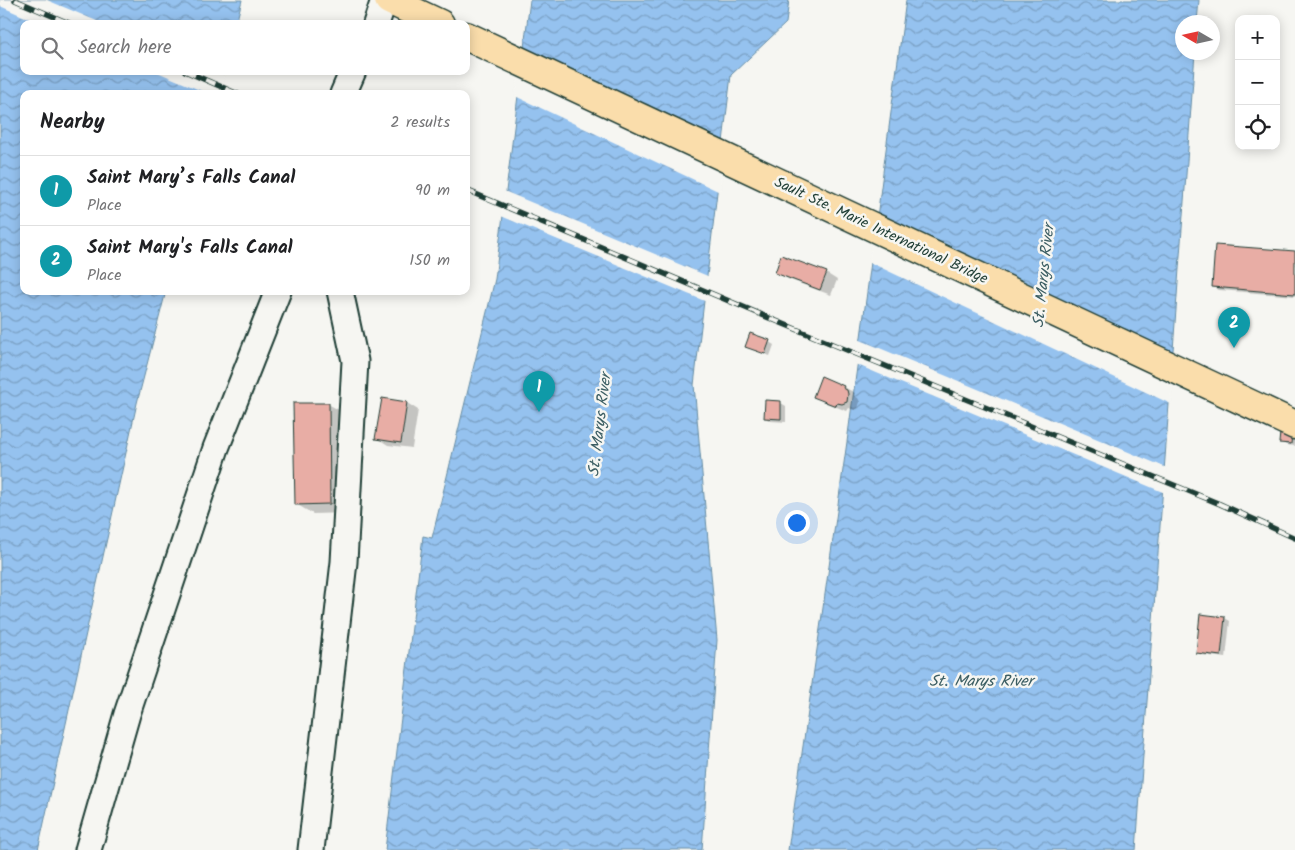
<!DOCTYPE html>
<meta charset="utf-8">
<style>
:root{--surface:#fff;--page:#f6f6f6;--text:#202124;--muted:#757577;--line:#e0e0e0;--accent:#7c3aed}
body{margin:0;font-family:Kalam,sans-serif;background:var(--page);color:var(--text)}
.controls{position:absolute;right:15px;top:15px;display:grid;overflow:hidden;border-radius:10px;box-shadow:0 2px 12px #0003}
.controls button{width:45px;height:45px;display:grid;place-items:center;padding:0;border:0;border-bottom:1px solid var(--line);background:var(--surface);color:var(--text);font:25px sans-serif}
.compass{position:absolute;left:1175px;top:15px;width:45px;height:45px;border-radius:50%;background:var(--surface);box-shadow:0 2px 12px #0003;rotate:279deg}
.you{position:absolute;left:796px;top:522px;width:18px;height:18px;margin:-12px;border:4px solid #fff;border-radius:50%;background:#1a73e8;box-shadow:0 0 0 8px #1a73e833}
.badge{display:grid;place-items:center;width:32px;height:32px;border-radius:50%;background:var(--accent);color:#fff;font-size:16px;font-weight:700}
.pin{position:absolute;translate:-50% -41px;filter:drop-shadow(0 1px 2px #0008)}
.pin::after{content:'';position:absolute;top:26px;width:18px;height:15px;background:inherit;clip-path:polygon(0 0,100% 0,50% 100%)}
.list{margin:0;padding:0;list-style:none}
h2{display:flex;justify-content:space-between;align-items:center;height:65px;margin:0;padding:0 20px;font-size:21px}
h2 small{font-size:16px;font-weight:400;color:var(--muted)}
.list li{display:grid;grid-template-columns:32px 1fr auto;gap:15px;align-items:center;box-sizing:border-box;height:70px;padding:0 20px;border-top:1px solid var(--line)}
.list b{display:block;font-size:19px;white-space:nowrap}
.list p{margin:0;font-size:16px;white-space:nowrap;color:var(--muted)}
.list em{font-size:16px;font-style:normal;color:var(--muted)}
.icon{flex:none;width:28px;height:28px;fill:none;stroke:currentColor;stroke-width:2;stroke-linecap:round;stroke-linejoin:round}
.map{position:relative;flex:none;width:1295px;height:850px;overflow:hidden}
.search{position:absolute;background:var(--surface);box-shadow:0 2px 12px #0003;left:20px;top:20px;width:450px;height:55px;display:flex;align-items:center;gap:12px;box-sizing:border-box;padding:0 18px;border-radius:10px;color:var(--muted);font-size:19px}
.panel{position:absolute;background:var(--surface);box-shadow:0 2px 12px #0003;left:20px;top:90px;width:450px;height:205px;border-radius:10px}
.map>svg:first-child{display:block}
.water{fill:url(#water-waves);stroke:#668da4}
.pier{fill:#f6f6f2}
.shadow{fill:#0003}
.building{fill:#e8ada5;stroke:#1f3d34}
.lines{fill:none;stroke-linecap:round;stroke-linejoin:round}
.minor-casing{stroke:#1f3d34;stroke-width:29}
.highway-casing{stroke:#1f3d34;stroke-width:31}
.minor{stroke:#f6f6f2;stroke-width:25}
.highway{stroke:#faddab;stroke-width:28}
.rail-casing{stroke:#1f3d34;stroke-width:5.5}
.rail{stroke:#f6f6f2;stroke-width:4;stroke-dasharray:11;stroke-linecap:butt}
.labels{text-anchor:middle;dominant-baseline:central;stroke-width:5;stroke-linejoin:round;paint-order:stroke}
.street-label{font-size:15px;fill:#1f3d34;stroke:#f6f6f2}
.water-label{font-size:16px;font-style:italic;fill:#3c5e63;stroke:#f6f6f2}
</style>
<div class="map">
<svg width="1295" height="850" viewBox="0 0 1295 850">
<defs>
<pattern id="water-waves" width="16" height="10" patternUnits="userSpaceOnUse" patternTransform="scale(1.25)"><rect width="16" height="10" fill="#95c2ef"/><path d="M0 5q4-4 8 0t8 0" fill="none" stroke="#799fc2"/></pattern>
</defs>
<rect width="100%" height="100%" fill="#f6f6f2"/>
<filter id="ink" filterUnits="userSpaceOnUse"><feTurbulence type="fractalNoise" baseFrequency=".02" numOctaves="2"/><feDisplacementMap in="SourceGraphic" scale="10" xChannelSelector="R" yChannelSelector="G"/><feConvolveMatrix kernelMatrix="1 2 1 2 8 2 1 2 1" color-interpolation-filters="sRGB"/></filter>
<g filter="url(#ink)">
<path class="water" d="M0,0H242L236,24H24V71H224L218,94H24V291H166L137,403L38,850H0Z
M530,0H789L786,23L731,75L694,385L717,640L702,850H385L423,536L432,538L495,279Z
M906,0H1199L1197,22H1182V52L1195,53L1136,850H788L847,442Z"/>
<path class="pier" d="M0,0H47L104,24H41L0,6Z
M521,54L725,149L720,192L515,96Z
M155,71H217L225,75L220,94H209Z
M504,191L710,277L707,302L501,216Z
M874,218L1175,356L1171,404L869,262Z
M858,339L1167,468L1165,493L855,364Z"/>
<path class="shadow" d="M1295,252V296L1219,290L1213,287Z
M776,272L826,273L837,280L831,295L788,279Z
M769,342L774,345L770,356L746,346Z
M822,378L844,387L855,393L854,396L858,398L860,402L858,408L854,410L849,408L847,411L826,403L814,396Z
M407,403L418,410L412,448L388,445L377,438Z
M781,403L786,406V422L771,421L765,418Z
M328,404L346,414L347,513L313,514L296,504Z
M1295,426V446L1286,445L1281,442Z
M1201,615L1225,618L1230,621L1226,658L1202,655L1197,652Z"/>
<path class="building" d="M1215,245L1295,251V294L1212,287Z
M781,255L827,272L820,290L775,273Z
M750,333L770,340L765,354L745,347Z
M821,376L844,386L843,388L847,390L848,394L847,402L842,404L837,403L836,406L813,397Z
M382,398L407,402L401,443L375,439Z
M765,400L781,401V419L764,418Z
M293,403H329L330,504L295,505Z
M1281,422L1293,423L1291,444L1279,443Z
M1200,614L1225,617L1221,656L1196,653Z"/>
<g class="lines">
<defs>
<path id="minor" d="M376,24L384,0
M343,94L353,71
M88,850L127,714L216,448L278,291
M311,850L344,562L355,361L340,291"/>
<path id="highway" d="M389,0L440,24
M466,36L1295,425"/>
</defs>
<use href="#minor" class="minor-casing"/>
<use href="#highway" class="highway-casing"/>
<use href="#minor" class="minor"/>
<use href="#highway" class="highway"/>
<defs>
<path id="rail" d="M15,0L71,24
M185,71L238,94
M466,190L774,320L1220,504L1295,538"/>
</defs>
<use href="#rail" class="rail-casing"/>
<use href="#rail" class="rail"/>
</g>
</g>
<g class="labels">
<g class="street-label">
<text transform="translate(881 231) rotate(25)">Sault Ste. Marie International Bridge</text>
</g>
<g class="water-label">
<text transform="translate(1044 276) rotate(-84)">St. Marys River</text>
<text transform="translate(600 425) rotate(-83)">St. Marys River</text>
<text x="981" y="681">St. Marys River</text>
</g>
</g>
</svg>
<div class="controls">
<button>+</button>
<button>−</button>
<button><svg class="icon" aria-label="locate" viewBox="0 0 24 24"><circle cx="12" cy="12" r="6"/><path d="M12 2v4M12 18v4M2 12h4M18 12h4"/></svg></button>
</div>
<svg class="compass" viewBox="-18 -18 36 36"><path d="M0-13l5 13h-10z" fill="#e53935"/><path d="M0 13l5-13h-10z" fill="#757577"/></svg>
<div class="you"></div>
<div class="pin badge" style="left:539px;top:412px;background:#0f9aa8">1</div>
<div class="pin badge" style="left:1234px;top:348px;background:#0f9aa8">2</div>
<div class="search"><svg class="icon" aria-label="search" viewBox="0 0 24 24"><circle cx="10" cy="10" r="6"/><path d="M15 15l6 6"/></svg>Search here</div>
<section class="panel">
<h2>Nearby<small>2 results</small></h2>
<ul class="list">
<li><span class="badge" style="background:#0f9aa8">1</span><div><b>Saint Mary’s Falls Canal</b><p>Place</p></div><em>90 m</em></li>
<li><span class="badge" style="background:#0f9aa8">2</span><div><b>Saint Mary's Falls Canal</b><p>Place</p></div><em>150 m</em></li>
</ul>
</section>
</div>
